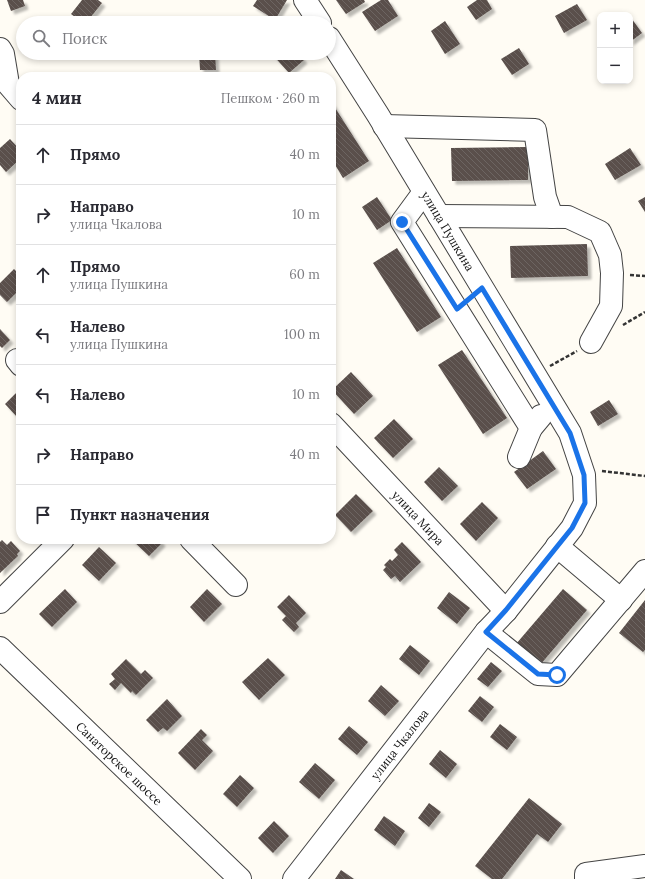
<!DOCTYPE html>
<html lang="ru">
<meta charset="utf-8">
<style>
:root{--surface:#fff;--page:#f7f7f7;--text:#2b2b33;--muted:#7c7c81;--line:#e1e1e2}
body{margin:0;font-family:Lora,serif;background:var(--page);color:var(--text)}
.controls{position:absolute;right:12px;top:12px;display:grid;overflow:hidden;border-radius:8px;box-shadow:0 2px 6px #0003}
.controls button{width:36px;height:36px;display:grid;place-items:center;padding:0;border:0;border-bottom:1px solid var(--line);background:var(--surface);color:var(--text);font:20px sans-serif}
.stop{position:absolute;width:12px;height:12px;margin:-9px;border:3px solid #1a73e8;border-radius:50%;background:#fff}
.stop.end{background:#1a73e8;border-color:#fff;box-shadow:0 1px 4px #0008}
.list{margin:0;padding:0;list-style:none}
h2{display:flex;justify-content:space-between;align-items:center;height:52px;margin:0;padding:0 16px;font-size:17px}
h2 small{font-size:13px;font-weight:400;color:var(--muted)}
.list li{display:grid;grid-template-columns:26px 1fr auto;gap:12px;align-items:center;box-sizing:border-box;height:60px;padding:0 16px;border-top:1px solid var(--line)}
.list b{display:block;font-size:15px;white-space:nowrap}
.list p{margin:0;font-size:13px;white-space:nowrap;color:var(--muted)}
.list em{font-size:13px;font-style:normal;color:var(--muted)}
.icon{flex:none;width:22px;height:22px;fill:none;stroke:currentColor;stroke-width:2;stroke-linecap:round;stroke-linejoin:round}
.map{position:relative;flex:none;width:645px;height:879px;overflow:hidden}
.search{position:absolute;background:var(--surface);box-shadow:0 2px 6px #0003;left:16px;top:16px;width:320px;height:44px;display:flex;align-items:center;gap:10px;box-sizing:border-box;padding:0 14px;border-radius:22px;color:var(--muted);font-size:15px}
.panel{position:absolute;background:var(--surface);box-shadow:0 2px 6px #0003;left:16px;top:72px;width:320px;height:472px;border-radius:16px}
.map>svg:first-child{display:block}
.building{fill:url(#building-back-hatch);filter:url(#shadow)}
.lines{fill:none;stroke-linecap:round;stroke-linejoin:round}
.minor-casing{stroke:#444;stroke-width:24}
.path{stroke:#333;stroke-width:2.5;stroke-dasharray:4 2;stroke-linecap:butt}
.minor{stroke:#fff;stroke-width:22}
.route{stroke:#1a73e8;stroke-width:5}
.labels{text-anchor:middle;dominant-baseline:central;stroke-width:4;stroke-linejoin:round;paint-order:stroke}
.street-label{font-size:12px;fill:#111;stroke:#fff}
</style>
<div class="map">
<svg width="645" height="879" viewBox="0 0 645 879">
<defs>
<pattern id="building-back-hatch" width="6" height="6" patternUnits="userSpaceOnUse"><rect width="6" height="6" fill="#5a504c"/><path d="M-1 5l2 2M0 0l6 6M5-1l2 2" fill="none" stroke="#6d6562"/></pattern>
<filter id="shadow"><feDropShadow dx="3.5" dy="3.5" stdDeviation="1" flood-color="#0004"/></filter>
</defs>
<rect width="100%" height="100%" fill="#fffcf4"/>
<path class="building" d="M7,0H23L25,6L11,11Z
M82,0H98L102,3L86,23H83L71,14Z
M257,0H287L275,20L253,6Z
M336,0H364L365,2L346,14Z
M381,0H388L398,16L375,31L362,12Z
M477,0H487L492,9L476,20L467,7Z
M577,4L587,20L564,33L555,16Z
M632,19L642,33L630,42V20Z
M445,21L460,44L445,54L431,31Z
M519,48L529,64L512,75L501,59Z
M199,53H215L216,70H200Z
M271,53H298L304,60L289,73Z
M332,103L369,161L343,178L331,158V104Z
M10,139L21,151V158L6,172L0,165V148Z
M528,147V180L452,181L451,148Z
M630,148L641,165L615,180L605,164Z
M377,197L392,220L377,230L362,207Z
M645,197V212L638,201Z
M587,244L588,276L511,278L510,246Z
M397,248L441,317L417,332L373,263Z
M14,269L21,276V288L7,302L0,295V283Z
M0,329L10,340L2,348L0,346Z
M462,350L507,418L483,434L438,365Z
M351,372L373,396L354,414L332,390Z
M17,392L21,396V414L18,418L5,404Z
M609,400L618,414L598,426L590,412Z
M394,419L413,439L393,458L374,438Z
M543,451L556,469L527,489L514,472Z
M439,467L458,486L442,501L424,482Z
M356,494L373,511L351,532L335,515Z
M482,502L498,518L476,541L460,524Z
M131,539H159L162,543L149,556Z
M2,540L7,545L11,541L20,551L17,554L18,556L0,573V542Z
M402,542L421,562L400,582L395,576L391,579L383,570L386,567L384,565L390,559L392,561L398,555L394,550Z
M99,547L116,563L99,581L82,565Z
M65,589L77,602L52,627L39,614Z
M207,589L222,604L204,622L190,607Z
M563,589L587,610L540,665L516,644Z
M449,592L470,608L457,624L437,608Z
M289,595L306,613L296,623L299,627L294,632L282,620L286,616L277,607Z
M645,600V650L643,652L619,633Z
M410,645L430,661L419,675L399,659Z
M268,658L285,675L259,700L242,682Z
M126,659L141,674L145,670L153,678L136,695L132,691L131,693L121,683L115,690L109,684L115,679L111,674Z
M491,662L502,671L488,687L477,679Z
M381,685L399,701L385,716L368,701Z
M480,696L494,707L482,722L468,711Z
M167,699L182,716L167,731L163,728L158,732L146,720Z
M500,724L517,737L507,750L490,737Z
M349,726L368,742L357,755L338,739Z
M201,729L207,735L202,740L213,751L195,770L178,753Z
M440,750L457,764L446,778L429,764Z
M315,763L335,780L319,799L299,782Z
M240,775L254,788L237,807L223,794Z
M529,798L562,824L548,842L537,834L502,879H492L475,866Z
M429,803L441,812L429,827L418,818Z
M384,816L405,831L395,846L374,830Z
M274,821L289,836L273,853L258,838Z
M341,870L354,879H335Z"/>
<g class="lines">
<defs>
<g id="minor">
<path d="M305,0L320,23"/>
<path d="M0,49L3,54L8,84L21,99"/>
<path d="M384,126L535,130L545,197L552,217"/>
<path d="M424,192L402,222L531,428"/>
<path d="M439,216L568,217L600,232L610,255L612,273L611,306L591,342"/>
<path d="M17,360L21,365"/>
<path id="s1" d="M331,424L506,611"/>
<path d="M519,457L531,428L541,416"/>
<path d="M191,539L236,585"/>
<path d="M557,546L621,600"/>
<path d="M0,602L63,539"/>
<path d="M486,632L538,674L557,675L645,571"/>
<path id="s2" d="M0,648L240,879"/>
<path id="s3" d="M294,879L486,632L506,611L572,528L585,503L584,475L570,433L378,115L329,38"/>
<path d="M586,879V874L645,866"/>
</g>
</defs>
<use href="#minor" class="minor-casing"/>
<path class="path" d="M630,275L645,276
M623,325L645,312
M550,366L577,351
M602,471L645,476"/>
<use href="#minor" class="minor"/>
</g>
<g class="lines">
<path class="route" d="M402,222L457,309L482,288L570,433L584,475L585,503L572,528L506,610L486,632L538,674L557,675"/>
</g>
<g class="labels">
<g class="street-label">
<text transform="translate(448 231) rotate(59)">улица Пушкина</text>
<text stroke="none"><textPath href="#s1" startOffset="128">улица Мира</textPath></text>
<text stroke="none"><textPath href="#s3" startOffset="171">улица Чкалова</textPath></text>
<text stroke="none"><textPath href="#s2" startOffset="166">Санаторское шоссе</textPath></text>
</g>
</g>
</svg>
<div class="controls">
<button>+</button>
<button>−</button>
</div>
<div class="stop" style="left:557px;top:675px"></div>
<div class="stop end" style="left:402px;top:222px"></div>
<div class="search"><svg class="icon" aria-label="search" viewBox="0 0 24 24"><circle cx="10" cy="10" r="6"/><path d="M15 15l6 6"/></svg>Поиск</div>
<section class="panel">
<h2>4 мин<small>Пешком · 260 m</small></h2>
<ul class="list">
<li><svg class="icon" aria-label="ahead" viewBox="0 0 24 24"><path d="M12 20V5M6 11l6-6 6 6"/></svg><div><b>Прямо</b></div><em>40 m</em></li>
<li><svg class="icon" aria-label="right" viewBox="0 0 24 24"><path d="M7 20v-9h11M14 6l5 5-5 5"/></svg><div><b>Направо</b><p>улица Чкалова</p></div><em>10 m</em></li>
<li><svg class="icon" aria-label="ahead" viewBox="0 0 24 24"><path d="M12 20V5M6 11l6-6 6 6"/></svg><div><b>Прямо</b><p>улица Пушкина</p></div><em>60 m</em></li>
<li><svg class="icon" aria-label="left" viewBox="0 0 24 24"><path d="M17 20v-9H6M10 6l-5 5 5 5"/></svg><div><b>Налево</b><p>улица Пушкина</p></div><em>100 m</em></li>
<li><svg class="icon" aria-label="left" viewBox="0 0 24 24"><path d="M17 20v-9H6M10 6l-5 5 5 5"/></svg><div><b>Налево</b></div><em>10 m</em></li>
<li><svg class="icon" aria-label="right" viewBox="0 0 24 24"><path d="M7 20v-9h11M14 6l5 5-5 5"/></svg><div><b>Направо</b></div><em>40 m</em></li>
<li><svg class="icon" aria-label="arrive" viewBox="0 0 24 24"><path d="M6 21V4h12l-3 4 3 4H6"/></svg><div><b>Пункт назначения</b></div></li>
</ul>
</section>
</div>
